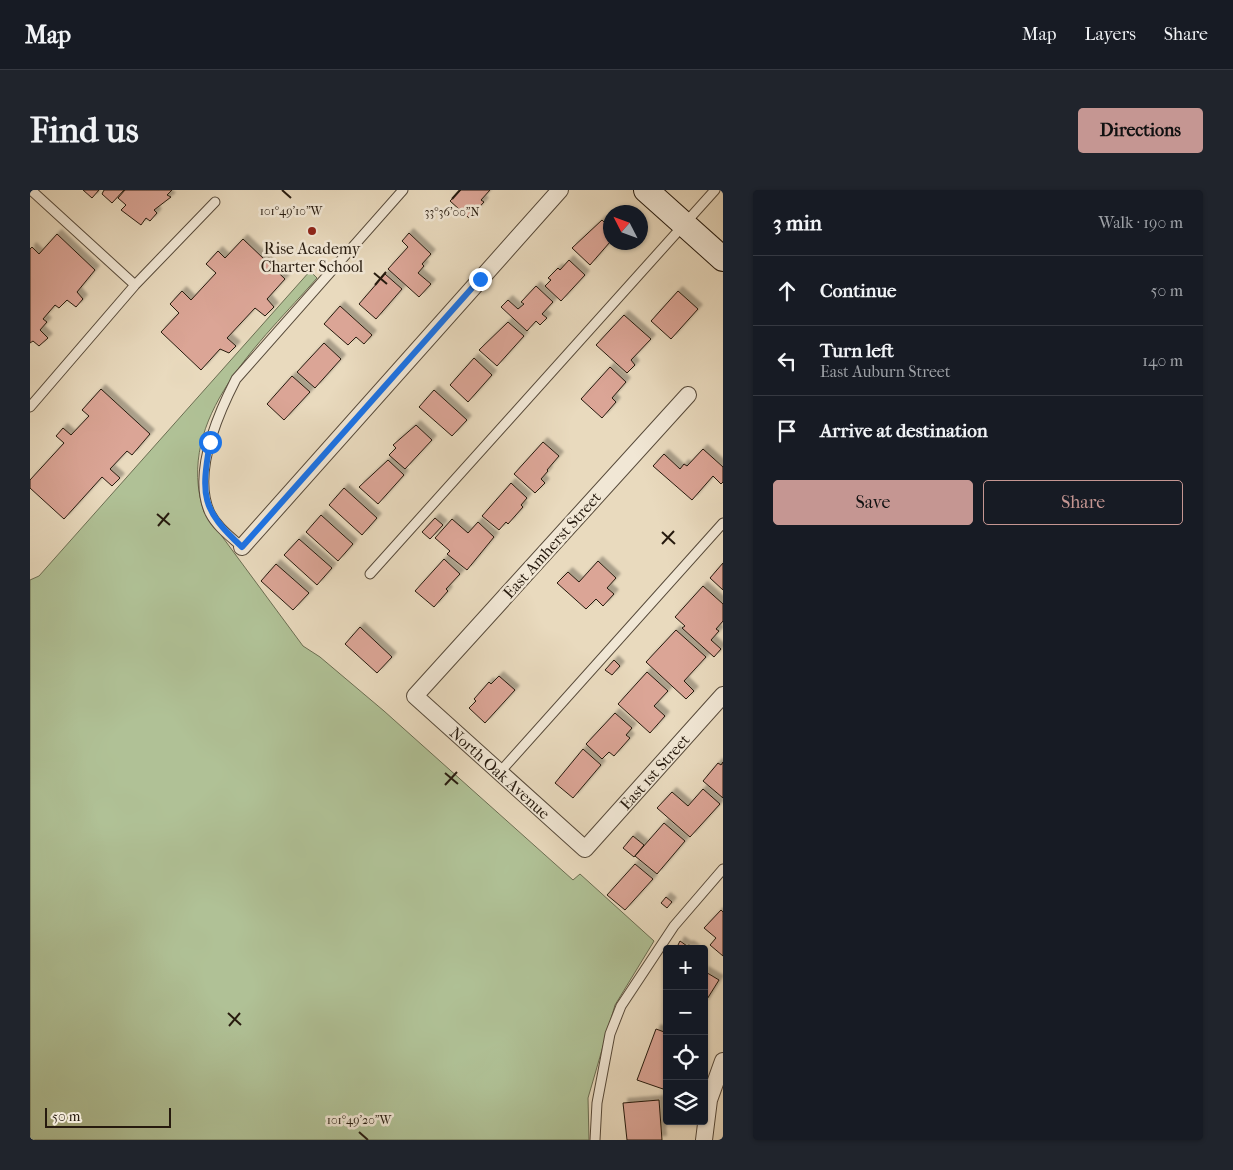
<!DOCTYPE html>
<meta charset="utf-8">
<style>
:root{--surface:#171b24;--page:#20242c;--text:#f1f3f6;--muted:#9ea1a6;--line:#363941;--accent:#c59692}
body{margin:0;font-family:"IM FELL French Canon",serif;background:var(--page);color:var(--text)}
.controls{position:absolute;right:15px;bottom:15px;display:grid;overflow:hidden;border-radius:5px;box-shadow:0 1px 4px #0004}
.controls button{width:45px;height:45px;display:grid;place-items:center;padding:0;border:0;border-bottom:1px solid var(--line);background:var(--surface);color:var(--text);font:25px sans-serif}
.compass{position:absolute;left:573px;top:15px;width:45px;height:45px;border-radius:50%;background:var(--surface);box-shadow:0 1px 4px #0004;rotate:312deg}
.scale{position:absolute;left:15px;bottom:12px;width:126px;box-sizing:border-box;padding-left:5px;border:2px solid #261a0e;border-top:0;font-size:14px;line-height:18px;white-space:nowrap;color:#261a0e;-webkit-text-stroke:4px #f1e7d5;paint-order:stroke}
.stop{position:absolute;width:15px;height:15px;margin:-11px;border:4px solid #1a73e8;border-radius:50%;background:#fff}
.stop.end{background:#1a73e8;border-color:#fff;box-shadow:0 1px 5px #0008}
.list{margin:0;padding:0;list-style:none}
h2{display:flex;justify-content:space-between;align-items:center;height:65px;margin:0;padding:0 20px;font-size:21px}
h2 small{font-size:16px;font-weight:400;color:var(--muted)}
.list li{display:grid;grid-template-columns:32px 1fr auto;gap:15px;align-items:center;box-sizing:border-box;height:70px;padding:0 20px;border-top:1px solid var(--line)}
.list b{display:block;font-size:19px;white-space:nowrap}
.list p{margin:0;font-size:16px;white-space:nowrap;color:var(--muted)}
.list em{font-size:16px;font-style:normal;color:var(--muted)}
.actions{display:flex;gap:10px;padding:15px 20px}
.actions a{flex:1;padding:11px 0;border:1px solid var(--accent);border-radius:5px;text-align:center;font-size:18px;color:var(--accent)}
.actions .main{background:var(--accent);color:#111}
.icon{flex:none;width:28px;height:28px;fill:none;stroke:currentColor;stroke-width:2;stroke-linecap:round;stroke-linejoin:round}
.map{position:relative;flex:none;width:693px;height:950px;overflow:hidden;border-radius:5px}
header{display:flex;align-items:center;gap:30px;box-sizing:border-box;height:70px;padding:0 25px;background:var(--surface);border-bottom:1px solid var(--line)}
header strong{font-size:24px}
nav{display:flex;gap:28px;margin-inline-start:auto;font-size:18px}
.intro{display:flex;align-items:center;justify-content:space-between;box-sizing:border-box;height:120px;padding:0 30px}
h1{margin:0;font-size:35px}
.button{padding:12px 22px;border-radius:5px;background:var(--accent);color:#111;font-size:18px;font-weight:700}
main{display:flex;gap:30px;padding:0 30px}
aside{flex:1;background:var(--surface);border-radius:5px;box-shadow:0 1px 4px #0004}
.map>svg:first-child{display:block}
.green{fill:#b0c196;stroke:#6b6e52}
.building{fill:#dba596;stroke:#261a0e;filter:url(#shadow)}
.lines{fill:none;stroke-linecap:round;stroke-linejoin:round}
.lane-casing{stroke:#574a3a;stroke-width:11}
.street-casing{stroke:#574a3a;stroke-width:18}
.secondary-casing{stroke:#261a0e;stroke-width:26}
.lane{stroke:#f1e7d5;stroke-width:9}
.street{stroke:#f1e7d5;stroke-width:16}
.secondary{stroke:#f1e7d5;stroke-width:24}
.route{stroke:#1a73e8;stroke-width:6}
.ticks{fill:none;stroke:#261a0e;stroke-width:2}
.poi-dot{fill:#8f2418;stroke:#f1e7d5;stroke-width:2}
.labels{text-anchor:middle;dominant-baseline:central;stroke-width:5;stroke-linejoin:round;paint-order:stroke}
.poi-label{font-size:16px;fill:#261a0e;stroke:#f1e7d5}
.street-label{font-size:16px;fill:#261a0e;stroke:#f1e7d5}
.ticks-label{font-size:12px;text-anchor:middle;fill:#261a0e;stroke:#f1e7d5;stroke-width:5;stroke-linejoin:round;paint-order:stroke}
</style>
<header>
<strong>Map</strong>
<nav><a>Map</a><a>Layers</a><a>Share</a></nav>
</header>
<div class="intro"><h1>Find us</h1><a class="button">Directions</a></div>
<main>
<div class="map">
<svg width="693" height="950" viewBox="0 0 693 950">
<defs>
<filter id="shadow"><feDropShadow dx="4.5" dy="-4.5" stdDeviation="1" flood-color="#0004"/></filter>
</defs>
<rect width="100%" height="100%" fill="#e9dabe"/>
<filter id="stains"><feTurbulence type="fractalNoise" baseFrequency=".004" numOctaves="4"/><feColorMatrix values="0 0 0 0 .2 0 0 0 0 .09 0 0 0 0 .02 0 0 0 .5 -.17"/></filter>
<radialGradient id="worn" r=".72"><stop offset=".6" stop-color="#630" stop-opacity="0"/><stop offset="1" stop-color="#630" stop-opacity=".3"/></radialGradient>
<path class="green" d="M280,81L287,88C232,151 143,228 174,322L273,456L290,467L354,521L543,690L550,684L624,751L585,815L558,908L559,950H0V390L9,386Z"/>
<path class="building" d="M53,0H69L62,8Z
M74,0H94L82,13L72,4Z
M95,0H142L137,5L141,7L124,20L127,23L120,31L116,28L111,35L91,20L96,15L88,8Z
M431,0H460L451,10L454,12L439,28L420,11Z
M572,30L580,38V52L560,75L542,58Z
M379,43L401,64L392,74L394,76L388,83L401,94L389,107L358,79L378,57L372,51Z
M27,44L65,80L47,102L53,109L46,117L37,110L29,118L25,115L13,129L17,132L10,140L18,148L9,156L3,151L0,153V59L2,57L9,64Z
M213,49L255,89L237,109L244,117L235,126L225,118L197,148L206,156L199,163L190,159L171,180L131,142L149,123L140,114L152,101L161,110L186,83L176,74L188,61L195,68Z
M539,70L555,85L531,111L515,96L521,90L518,88L528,78L530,80Z
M355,84L372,99L346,129L329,114Z
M506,96L523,112L512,124L517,128L510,135L506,131L497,141L471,117L478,110L488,119L494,114L491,112Z
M648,101L668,119L641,149L621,131Z
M310,116L342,145L334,154L326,147L318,155L294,134Z
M594,125L621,149L601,170L605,175L597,183L566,155Z
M478,132L494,146L467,176L449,160Z
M294,153L311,169L285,198L267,182Z
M444,168L462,185L438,212L420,195Z
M580,177L596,192L582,208L586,212L572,228L551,209Z
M262,186L280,202L254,230L237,214Z
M71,199L120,244L102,265L97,261L80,279L90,288L82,296L72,287L34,329L0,298V290L34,253L26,246L33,238L41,245L59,226L52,220Z
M404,200L437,230L422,246L389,217Z
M386,235L402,250L375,279L359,265L366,258L363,255Z
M513,252L529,266L517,280L518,281L511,289L515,293L505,303L484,284Z
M673,259L693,277V292L691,294L683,286L662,310L623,276L634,264L650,279L654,274L657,276Z
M358,270L374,285L348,314L329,297Z
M481,293L497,308L491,315L493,317L478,334L476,332L469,340L452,326Z
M314,298L347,328L332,345L299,315Z
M291,325L323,354L308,371L276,342Z
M405,328L413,335L400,349L392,342Z
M422,329L438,343L448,332L464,347L437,380L417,364L420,361L405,348Z
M269,349L302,378L287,395L254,365Z
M414,369L430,384L416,399L418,401L404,417L385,401Z
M568,371L586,388L577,398L584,404L573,416L566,409L556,419L527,393L538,382L549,392Z
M693,373V400L680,388Z
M246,374L279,403L263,420L231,391Z
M673,396L693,414V431L686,439L689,441L681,450L691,459L684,467L652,438L655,436L645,427Z
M330,437L362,467L347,483L315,454Z
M646,440L676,467L654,491L664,501L656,509L616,472Z
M584,470L590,476L582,485L575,480Z
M617,482L638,501L624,516L635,526L620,543L588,514Z
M469,486L485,500L455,533L439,518L446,511L444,509L459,492L461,494Z
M585,523L602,538L596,545L600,548L584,566L579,562L572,569L556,554Z
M553,559L571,575L543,608L525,593Z
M693,572V608L673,591L688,573L691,575Z
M673,599L690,614L660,647L627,618L642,602L658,616Z
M634,633L655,651L627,684L605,666Z
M603,646L614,655L604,667L593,658Z
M605,674L623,689L595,720L577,705Z
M636,707L642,712L637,718L631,713Z
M691,720L693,722V766L680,755L686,748L674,738Z
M650,751L657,756L659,755L665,759H646Z
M674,781L689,790L674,814Z
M626,839L637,843V890L633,899L607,890Z
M629,910L632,950H597L593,913Z"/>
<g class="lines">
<defs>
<path id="lane" d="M1,0L105,95
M0,217L105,95L185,12
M212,357C201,347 187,337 180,323C162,284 188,224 206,189L373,0
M340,384L685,0
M470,582L693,333
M565,950L567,913L580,844L591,816L644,736L693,679"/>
<g id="street">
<path id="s1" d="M658,205L385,506L555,659L693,505"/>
<path d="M212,357L530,0"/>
<path d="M674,950L679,910L693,871"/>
</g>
<path id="secondary" d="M616,0L693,69"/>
</defs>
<use href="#lane" class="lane-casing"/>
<use href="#street" class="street-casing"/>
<use href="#secondary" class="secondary-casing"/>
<use href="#lane" class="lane"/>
<use href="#street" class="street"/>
<use href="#secondary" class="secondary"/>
</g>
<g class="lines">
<path class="route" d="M180,252C171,306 171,319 212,357L450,89"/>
</g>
<path class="ticks" d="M252,0L261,8M422,9L430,0M344,83L357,94M345,95L356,82M127,324L140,335M128,336L139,323M632,342L645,354M632,354L644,341M415,583L428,594M415,595L427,582M198,823L211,835M199,836L210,823M329,942L338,950"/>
<circle class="poi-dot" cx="282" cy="41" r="5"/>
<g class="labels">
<g class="poi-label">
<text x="282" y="58">Rise Academy<tspan x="282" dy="18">Charter School</tspan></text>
</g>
<g class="street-label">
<text transform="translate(522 355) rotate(-48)">East Amherst Street</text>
<text stroke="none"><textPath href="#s1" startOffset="521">North Oak Avenue</textPath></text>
<text stroke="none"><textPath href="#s1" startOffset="739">East 1st Street</textPath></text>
</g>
</g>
<g class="ticks-label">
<text x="261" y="25">101°49'10"W</text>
<text x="422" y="26">33°36'00"N</text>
<text x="329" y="934">101°49'20"W</text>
</g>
<rect width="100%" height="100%" filter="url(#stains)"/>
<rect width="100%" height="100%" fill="url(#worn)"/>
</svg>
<div class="controls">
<button>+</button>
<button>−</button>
<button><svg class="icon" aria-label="locate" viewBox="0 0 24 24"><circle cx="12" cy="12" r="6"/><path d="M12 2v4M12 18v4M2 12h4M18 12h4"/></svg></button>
<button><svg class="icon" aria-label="layers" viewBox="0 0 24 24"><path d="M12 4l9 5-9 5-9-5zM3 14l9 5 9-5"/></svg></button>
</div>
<svg class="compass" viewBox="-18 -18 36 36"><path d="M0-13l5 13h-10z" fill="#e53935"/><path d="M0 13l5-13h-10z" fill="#9ea1a6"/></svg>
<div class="scale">50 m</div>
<div class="stop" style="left:180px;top:252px"></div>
<div class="stop end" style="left:450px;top:89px"></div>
</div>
<aside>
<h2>3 min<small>Walk · 190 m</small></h2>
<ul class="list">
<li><svg class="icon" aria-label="ahead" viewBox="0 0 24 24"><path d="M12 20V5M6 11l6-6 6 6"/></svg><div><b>Continue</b></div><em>50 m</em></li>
<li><svg class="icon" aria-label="left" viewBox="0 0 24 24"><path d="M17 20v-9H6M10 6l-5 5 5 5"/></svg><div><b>Turn left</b><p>East Auburn Street</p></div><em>140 m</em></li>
<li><svg class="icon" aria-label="arrive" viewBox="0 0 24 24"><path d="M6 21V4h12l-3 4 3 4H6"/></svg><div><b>Arrive at destination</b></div></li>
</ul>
<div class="actions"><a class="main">Save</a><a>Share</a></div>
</aside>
</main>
